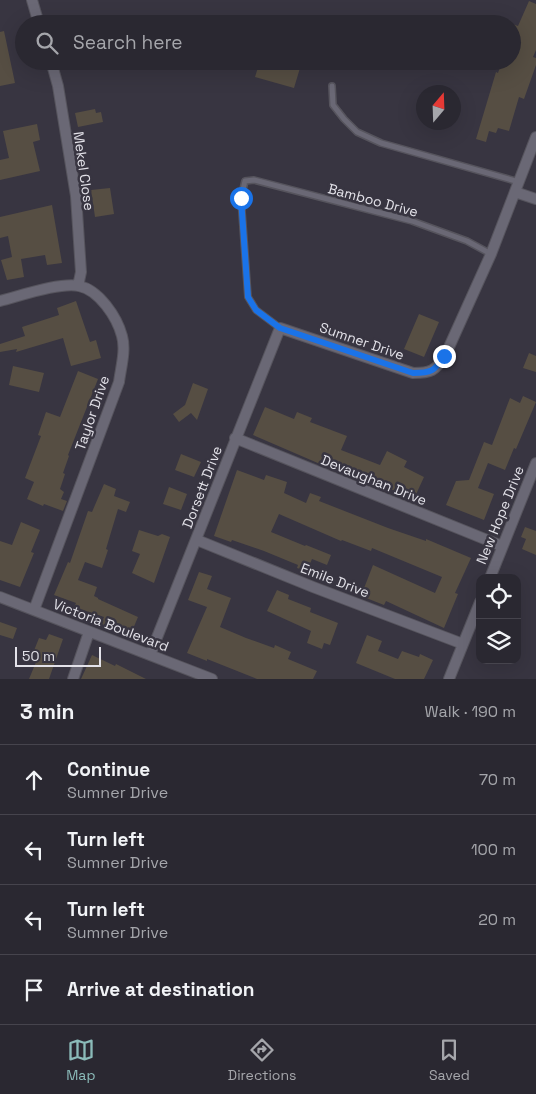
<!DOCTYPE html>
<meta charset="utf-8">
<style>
:root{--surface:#2a2831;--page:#36343d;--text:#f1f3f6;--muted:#a5a6ab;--line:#46444d;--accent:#8bbbb9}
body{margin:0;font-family:"Space Grotesk",sans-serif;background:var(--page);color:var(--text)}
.controls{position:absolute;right:15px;bottom:15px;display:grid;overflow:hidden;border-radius:10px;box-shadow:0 5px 20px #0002}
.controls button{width:45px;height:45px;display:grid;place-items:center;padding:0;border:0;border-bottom:1px solid var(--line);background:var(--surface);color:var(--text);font:25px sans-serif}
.compass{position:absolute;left:416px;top:85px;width:45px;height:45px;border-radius:50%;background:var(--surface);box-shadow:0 5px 20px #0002;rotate:19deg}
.scale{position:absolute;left:15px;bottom:12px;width:86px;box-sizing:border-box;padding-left:5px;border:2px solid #e3e2e9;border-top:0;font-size:14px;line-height:18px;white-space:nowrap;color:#e3e2e9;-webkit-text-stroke:4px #383541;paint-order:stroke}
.stop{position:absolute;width:15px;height:15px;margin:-11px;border:4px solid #1a73e8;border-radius:50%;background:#fff}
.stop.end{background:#1a73e8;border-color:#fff;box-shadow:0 1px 5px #0008}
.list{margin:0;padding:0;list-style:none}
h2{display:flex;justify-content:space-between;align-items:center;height:65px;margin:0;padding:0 20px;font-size:21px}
h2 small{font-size:16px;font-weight:400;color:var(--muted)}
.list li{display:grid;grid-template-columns:32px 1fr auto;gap:15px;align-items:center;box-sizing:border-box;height:70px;padding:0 20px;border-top:1px solid var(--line)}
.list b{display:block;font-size:19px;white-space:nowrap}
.list p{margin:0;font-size:16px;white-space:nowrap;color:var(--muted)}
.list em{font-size:16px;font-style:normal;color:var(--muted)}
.icon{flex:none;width:28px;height:28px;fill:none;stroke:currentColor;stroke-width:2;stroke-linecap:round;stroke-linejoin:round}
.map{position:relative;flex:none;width:536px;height:679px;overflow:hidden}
.search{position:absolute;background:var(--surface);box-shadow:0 5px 20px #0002;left:15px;right:15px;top:15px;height:55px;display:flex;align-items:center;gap:12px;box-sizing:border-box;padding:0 18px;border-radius:28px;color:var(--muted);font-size:19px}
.sheet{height:345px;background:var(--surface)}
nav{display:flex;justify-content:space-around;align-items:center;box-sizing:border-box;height:70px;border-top:1px solid var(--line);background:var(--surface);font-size:14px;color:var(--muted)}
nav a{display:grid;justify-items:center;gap:2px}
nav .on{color:var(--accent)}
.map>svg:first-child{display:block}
.building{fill:#564e43}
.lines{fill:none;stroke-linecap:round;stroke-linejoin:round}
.lane-casing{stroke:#56545d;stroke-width:8}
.street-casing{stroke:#56545d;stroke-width:12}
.lane{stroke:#6a6875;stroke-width:5}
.street{stroke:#6a6875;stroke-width:10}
.route{stroke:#1a73e8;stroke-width:6}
.labels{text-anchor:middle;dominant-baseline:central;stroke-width:5;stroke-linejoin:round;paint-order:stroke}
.street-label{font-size:14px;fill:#e3e2e9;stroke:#383541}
</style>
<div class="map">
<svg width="536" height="679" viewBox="0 0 536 679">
<rect width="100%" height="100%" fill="#383541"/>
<path class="building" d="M529,1L536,4V50L533,57L536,58V65L524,99L519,97L509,131L498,128L496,133L489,131L486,142L476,139L496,72L498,73L502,61H512V24L518,26Z
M4,31L15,83L0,86V32Z
M260,61H275L300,68L294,88L255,77Z
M95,109L96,113L101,112L103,122L78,127L75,113Z
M37,124L40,140L33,142L40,171L0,180V160L9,158L3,131Z
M110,188L114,214L95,217L91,190Z
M52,205L62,263L47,265L45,255L21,259L24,277L7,280L1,260L12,257L8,236L0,238V217Z
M76,301L90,342L96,340L101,358L71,366L63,338L16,352L17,349L0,352V344L25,336L22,327L59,315L57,308Z
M419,314L439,322L424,357L404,349Z
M529,353L536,356V372L523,368Z
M13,366L44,373L39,392L9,385Z
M78,371L98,379L68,455L69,456L63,473L65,474L60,489L64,492L61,499L67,501L63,511L44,504L43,506L27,499L34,482L25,478L41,436L38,435L46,412L60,417Z
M193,383L208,389L197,420L191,413L179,422L173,414L185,405Z
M523,396L536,402L516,449L514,448L505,470L488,463L478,488L494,494L484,520L446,505L456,481L469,480L484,442L492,445L510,398L520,403Z
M265,407L294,419L297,412L312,418L310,422L347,436L341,450L380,465L387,451L407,461L404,467L424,477L413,501L362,474L361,477L328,465L327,467L253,435Z
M181,454L201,462L194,477L175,470Z
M237,470L264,480L266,475L287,482L284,493L306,503L310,493L321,497L319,501L388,528L426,541V539L471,558L455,593L458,594L444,628L386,601L384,605L361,596L373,565L435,593L442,577L372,548L371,551L342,540L341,541L279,514L271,532L305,546L306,545L331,555L327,565L312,559L307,571L297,568L298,565L264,551L232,540L231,542L214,536Z
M104,484L116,489L114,496L130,502L126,512L118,509L106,549L108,550L102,568L85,562L78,580L97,587L94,596L98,598V599L138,617L130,636L101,624L104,617L74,607L76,603L54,595L68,562L70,563L88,511L92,512Z
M169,487L187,494L181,510L163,504Z
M21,522L40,530L31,552L34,553L20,587L0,580V541L12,545Z
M525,527L536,531V555L522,549L526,539L521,537Z
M139,530L158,536L162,534L170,537L154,583L132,573L140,554L132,551Z
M199,572L212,576L207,589L231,598L220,627L246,638L274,648L275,645L291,652L288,659L317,671L313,679H257L207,659V661L187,653L207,607L188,600Z
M277,590L289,595L288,599L311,608L310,612L338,623L330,645L324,643L322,649L307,643L311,631L267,611Z
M0,622L17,628L13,639L0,635Z
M49,634L63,639L49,679H29L39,655L33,653L39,638L46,640Z
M367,635L382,641L378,651L398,659L402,651L419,657L420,654L433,660L424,679H395L356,663Z
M92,655L115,666L116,664L146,679H81Z"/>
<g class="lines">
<defs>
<path id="lane" d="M332,86L333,105L344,119L357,132L381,143L519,182
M280,328L256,310L248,297L241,198L245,181L254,180L412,221L467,241L491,254"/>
<path id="street" d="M32,0L39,24
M51,61L58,86L76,196L81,272L78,286
M515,192L536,199
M0,301C20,296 60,282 79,286C99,290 117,317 122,336C126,350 121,367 119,382L34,610
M235,438L502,546
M197,540L313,587L463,644
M490,578L536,463
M0,597L212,679
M150,655C194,546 236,437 280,328L413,373C431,373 435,371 445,356L491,254L536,137
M73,679L89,632
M449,679L480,602"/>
</defs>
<use href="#lane" class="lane-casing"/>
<use href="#street" class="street-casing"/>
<use href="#lane" class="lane"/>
<use href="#street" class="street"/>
</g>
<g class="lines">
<path class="route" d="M241,198L248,297L256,310L280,328L413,373C431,373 435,371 444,356"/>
</g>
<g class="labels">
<g class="street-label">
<text transform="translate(84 171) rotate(82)">Mekel Close</text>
<text transform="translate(373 200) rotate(15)">Bamboo Drive</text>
<text transform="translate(362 341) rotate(19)">Sumner Drive</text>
<text transform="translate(92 413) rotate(-71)">Taylor Drive</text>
<text transform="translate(374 480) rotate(22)">Devaughan Drive</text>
<text transform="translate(202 487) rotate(-69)">Dorsett Drive</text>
<text transform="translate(500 515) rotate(-68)">New Hope Drive</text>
<text transform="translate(335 580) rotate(21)">Emile Drive</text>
<text transform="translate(111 625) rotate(21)">Victoria Boulevard</text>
</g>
</g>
</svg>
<div class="controls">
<button><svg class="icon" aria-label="locate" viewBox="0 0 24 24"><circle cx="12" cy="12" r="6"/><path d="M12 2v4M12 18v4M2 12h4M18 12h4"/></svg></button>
<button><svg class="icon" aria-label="layers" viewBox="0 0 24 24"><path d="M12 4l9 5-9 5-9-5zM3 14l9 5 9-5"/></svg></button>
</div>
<svg class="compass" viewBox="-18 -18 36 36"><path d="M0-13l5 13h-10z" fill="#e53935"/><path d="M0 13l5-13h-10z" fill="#a5a6ab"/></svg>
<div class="scale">50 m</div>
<div class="stop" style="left:241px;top:198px"></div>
<div class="stop end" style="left:444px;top:356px"></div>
<div class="search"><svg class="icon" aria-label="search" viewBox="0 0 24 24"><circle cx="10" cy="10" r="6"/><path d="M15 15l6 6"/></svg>Search here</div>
</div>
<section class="sheet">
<h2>3 min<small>Walk · 190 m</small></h2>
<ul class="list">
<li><svg class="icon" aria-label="ahead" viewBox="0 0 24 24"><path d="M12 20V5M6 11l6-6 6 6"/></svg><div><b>Continue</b><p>Sumner Drive</p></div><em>70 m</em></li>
<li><svg class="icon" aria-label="left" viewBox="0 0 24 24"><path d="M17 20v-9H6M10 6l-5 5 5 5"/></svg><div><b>Turn left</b><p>Sumner Drive</p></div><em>100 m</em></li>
<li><svg class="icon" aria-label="left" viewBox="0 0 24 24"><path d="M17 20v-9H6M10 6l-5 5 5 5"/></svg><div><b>Turn left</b><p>Sumner Drive</p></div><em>20 m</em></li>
<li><svg class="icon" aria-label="arrive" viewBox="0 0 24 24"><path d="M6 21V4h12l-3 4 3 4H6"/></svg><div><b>Arrive at destination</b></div></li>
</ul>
</section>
<nav>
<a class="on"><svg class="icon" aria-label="map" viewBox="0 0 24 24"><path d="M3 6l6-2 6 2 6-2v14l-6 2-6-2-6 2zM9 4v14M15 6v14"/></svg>Map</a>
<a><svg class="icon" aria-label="directions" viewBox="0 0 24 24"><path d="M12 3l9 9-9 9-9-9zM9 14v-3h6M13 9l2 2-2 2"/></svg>Directions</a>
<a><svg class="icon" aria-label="saved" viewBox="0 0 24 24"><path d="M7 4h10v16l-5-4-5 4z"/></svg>Saved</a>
</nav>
